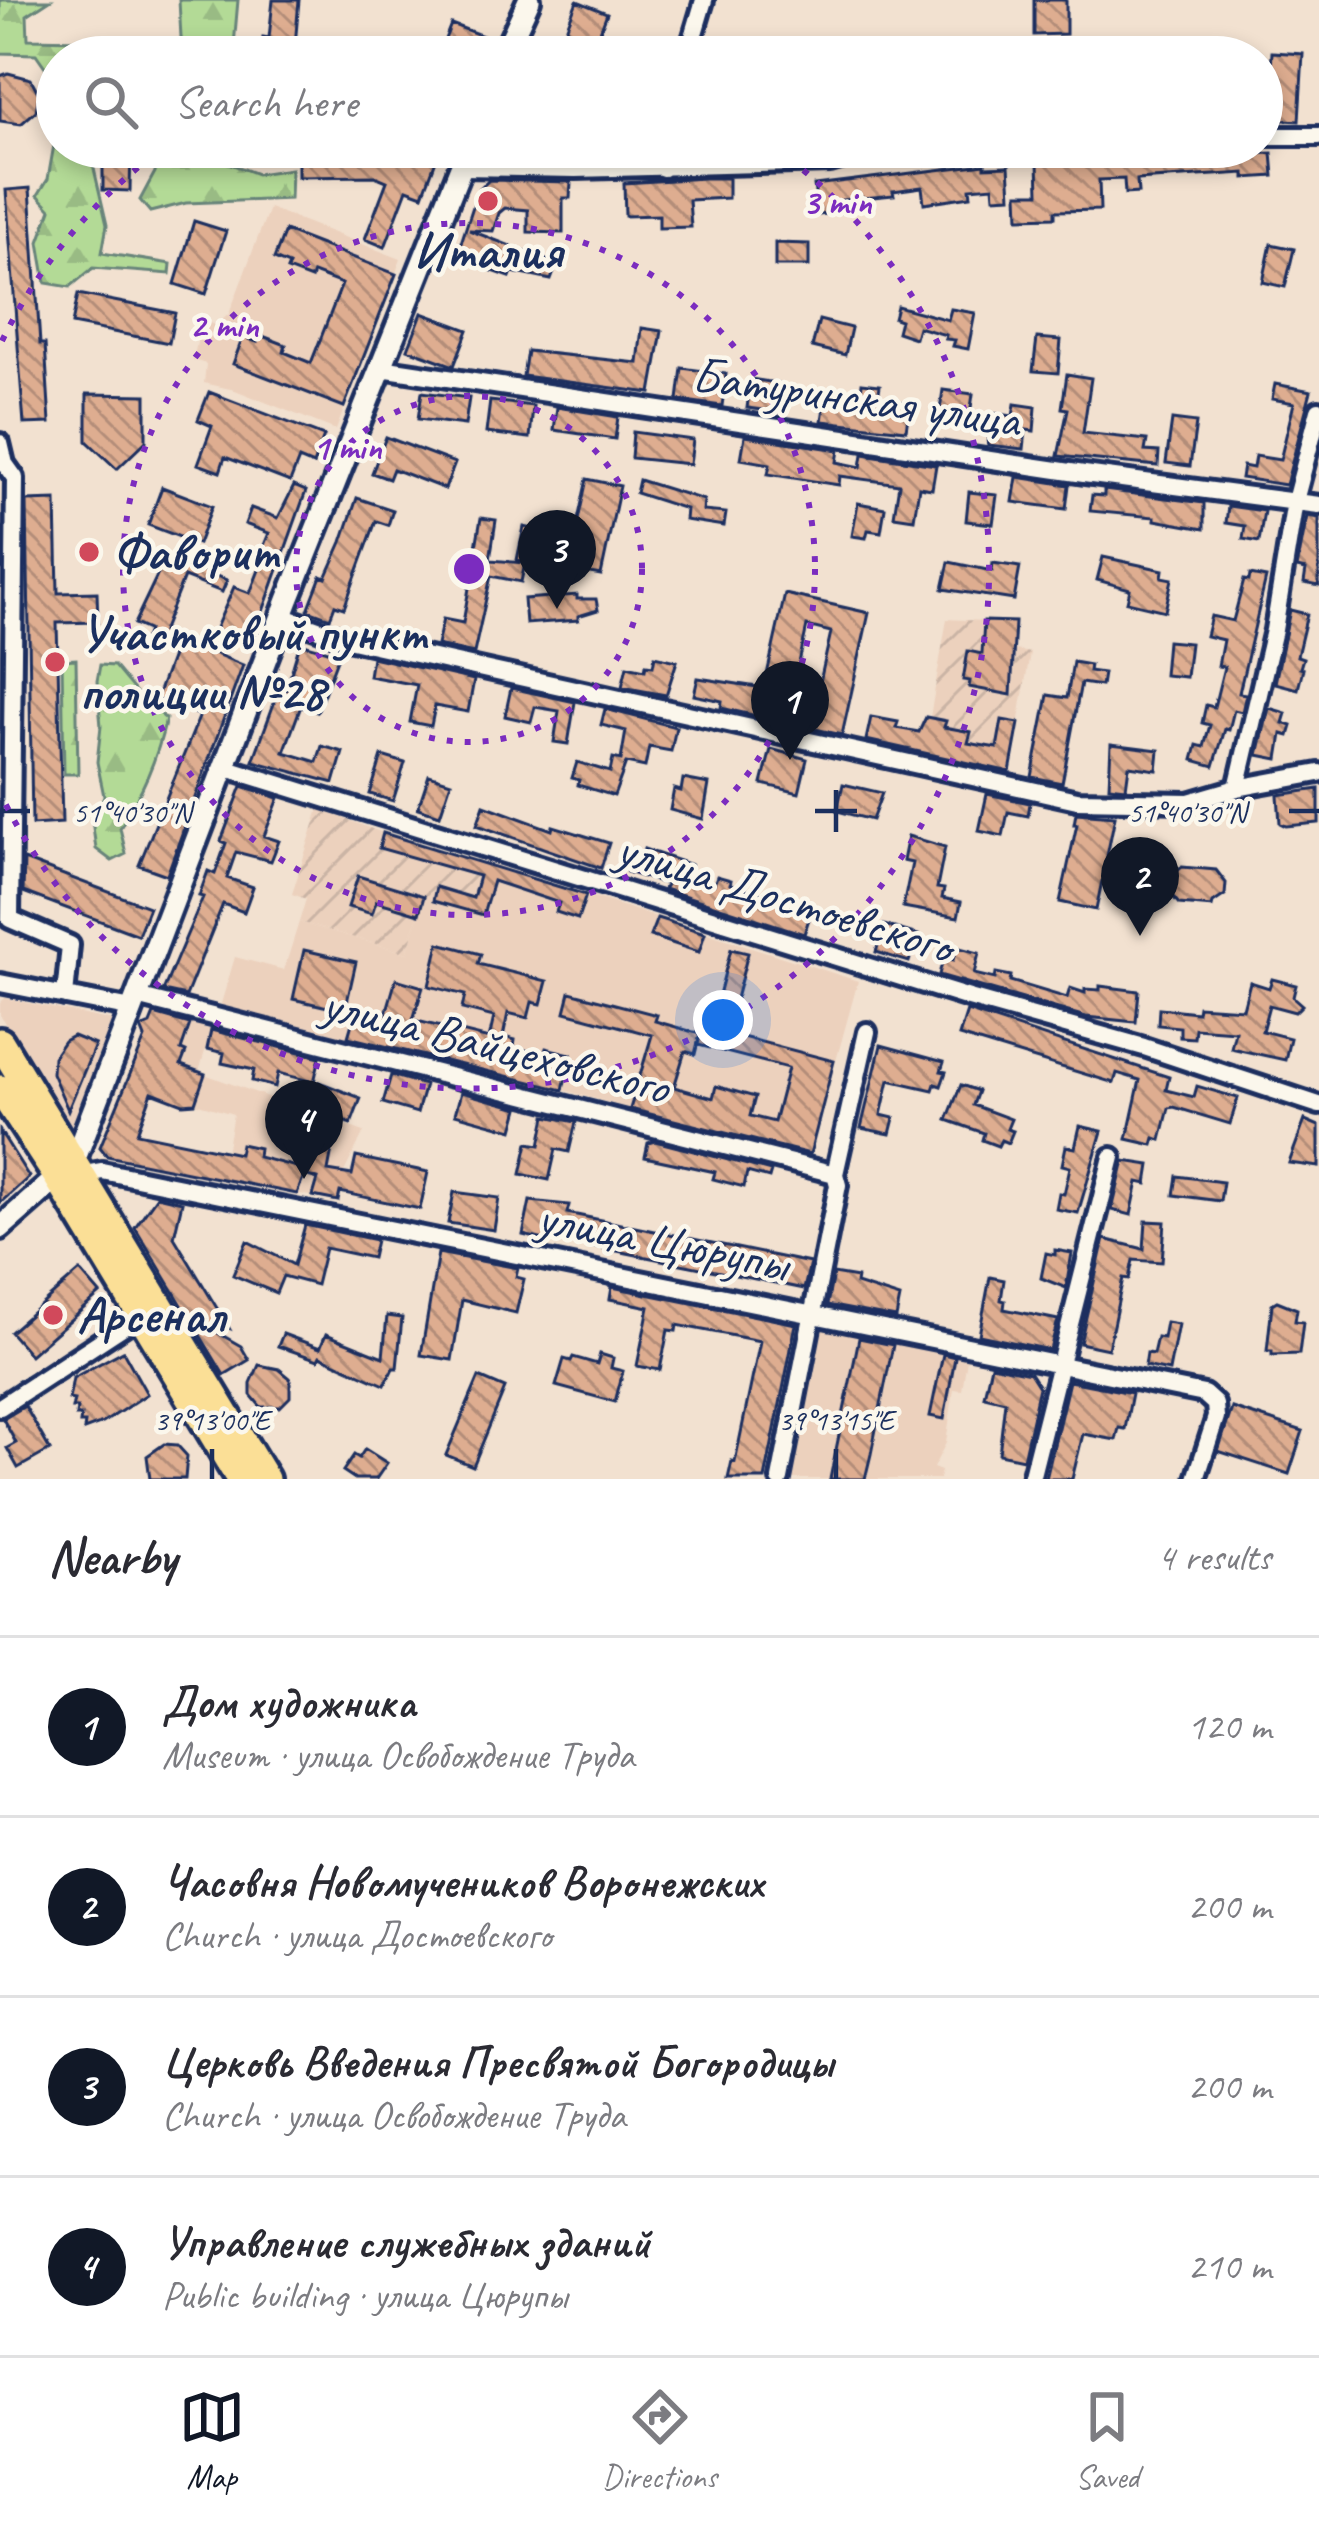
<!DOCTYPE html>
<meta charset="utf-8">
<style>
:root{--surface:#fff;--page:#f7f7f7;--text:#2b2b33;--muted:#7c7c81;--line:#e1e1e2;--accent:#111827}
body{margin:0;font-family:Caveat,sans-serif;background:var(--page);color:var(--text)}
.you{position:absolute;left:723px;top:1020px;width:42px;height:42px;margin:-30px;border:9px solid #fff;border-radius:50%;background:#1a73e8;box-shadow:0 0 0 18px #1a73e833}
.badge{display:grid;place-items:center;width:78px;height:78px;border-radius:50%;background:var(--accent);color:#fff;font-size:39px;font-weight:700}
.pin{position:absolute;translate:-50% -99px;filter:drop-shadow(0 3px 6px #0008)}
.pin::after{content:'';position:absolute;top:63px;width:42px;height:36px;background:inherit;clip-path:polygon(0 0,100% 0,50% 100%)}
.list{margin:0;padding:0;list-style:none}
h2{display:flex;justify-content:space-between;align-items:center;height:156px;margin:0;padding:0 48px;font-size:51px}
h2 small{font-size:39px;font-weight:400;color:var(--muted)}
.list li{display:grid;grid-template-columns:78px 1fr auto;gap:36px;align-items:center;box-sizing:border-box;height:180px;padding:0 48px;border-top:3px solid var(--line)}
.list b{display:block;font-size:45px;white-space:nowrap}
.list p{margin:0;font-size:39px;white-space:nowrap;color:var(--muted)}
.list em{font-size:39px;font-style:normal;color:var(--muted)}
.icon{flex:none;width:66px;height:66px;fill:none;stroke:currentColor;stroke-width:2;stroke-linecap:round;stroke-linejoin:round}
.map{position:relative;flex:none;width:1319px;height:1479px;overflow:hidden}
.search{position:absolute;background:var(--surface);box-shadow:0 6px 18px #0003;left:36px;right:36px;top:36px;height:132px;display:flex;align-items:center;gap:30px;box-sizing:border-box;padding:0 42px;border-radius:66px;color:var(--muted);font-size:45px}
.sheet{height:876px;background:var(--surface)}
nav{display:flex;justify-content:space-around;align-items:center;box-sizing:border-box;height:168px;border-top:3px solid var(--line);background:var(--surface);font-size:33px;color:var(--muted)}
nav a{display:grid;justify-items:center;gap:6px}
nav .on{color:var(--accent)}
.map>svg:first-child{display:block}
.built{fill:#ecd1bd}
.industrial{fill:url(#industrial-furrows)}
.forest{fill:url(#forest-firs);stroke:#67847a;stroke-width:3}
.building{fill:url(#building-back-hatch);stroke:#1b2f5e;stroke-width:3;fill-rule:evenodd}
.lines{fill:none;stroke-linecap:round;stroke-linejoin:round}
.minor-casing{stroke:#1b2f5e;stroke-width:26}
.tertiary-casing{stroke:#1b2f5e;stroke-width:30}
.primary-casing{stroke:#1b2f5e;stroke-width:36}
.minor{stroke:#fbf7ec;stroke-width:16}
.tertiary{stroke:#fbf7ec;stroke-width:21}
.primary{stroke:#fbdf96;stroke-width:27}
.ticks{fill:none;stroke:#1b2f5e;stroke-width:4.5}
.ring{fill:none;stroke:#7b2cbf;stroke-width:6;stroke-dasharray:6 12}
.poi-dot{fill:#d1495b;stroke:#fbf7ec;stroke-width:4.5}
.labels{text-anchor:middle;dominant-baseline:central;stroke-width:9;stroke-linejoin:round;paint-order:stroke}
.poi-label{font-size:51px;font-weight:bold;fill:#1b2f5e;stroke:#fbf7ec;text-anchor:start}
.street-label{font-size:51px;fill:#1b2f5e;stroke:#fbf7ec}
.ticks-label{font-size:30px;text-anchor:middle;fill:#1b2f5e;stroke:#fbf7ec;stroke-width:9;stroke-linejoin:round;paint-order:stroke}
.centre{fill:#7b2cbf;stroke:#fbf7ec;stroke-width:6}
.ring-label{font-size:36px;text-anchor:middle;font-weight:bold;fill:#7b2cbf;stroke:#fbf7ec;stroke-width:9;stroke-linejoin:round;paint-order:stroke}
</style>
<div class="map">
<svg width="1319" height="1479" viewBox="0 0 1319 1479">
<defs>
<pattern id="industrial-furrows" width="10" height="10" patternUnits="userSpaceOnUse" patternTransform="scale(3)"><rect width="10" height="10" fill="#ecd1bd"/><path d="M-1 1l2-2M0 10L10 0M9 11l2-2" fill="none" stroke="#cab4a5"/></pattern>
<pattern id="forest-firs" width="22" height="20" patternUnits="userSpaceOnUse" patternTransform="scale(3)"><rect width="22" height="20" fill="#b3da96"/><path d="M5 1l3.5 6h-7zM16 11l3.5 6h-7z" fill="#99bb84"/></pattern>
<pattern id="building-back-hatch" width="6" height="6" patternUnits="userSpaceOnUse" patternTransform="scale(3)"><rect width="6" height="6" fill="#dead90"/><path d="M-1 5l2 2M0 0l6 6M5-1l2 2" fill="none" stroke="#b38d79"/></pattern>
</defs>
<rect width="100%" height="100%" fill="#f2e1d0"/>
<filter id="ink" filterUnits="userSpaceOnUse"><feTurbulence type="fractalNoise" baseFrequency=".00833" numOctaves="2"/><feDisplacementMap in="SourceGraphic" scale="24" xChannelSelector="R" yChannelSelector="G"/><feConvolveMatrix kernelMatrix="1 2 1 2 8 2 1 2 1" color-interpolation-filters="sRGB"/></filter>
<g filter="url(#ink)">
<path class="built" d="M269,208L401,259L336,430L235,390L204,383L206,364L193,360L202,321L216,325L229,314Z
M497,866L858,981L809,1159L563,1090L220,1007L235,957L284,970L299,922L407,953L424,896L482,915Z
M5,998L118,1022L82,1117L66,1127L0,1015V1003Z
M155,1010L211,1030L199,1072L364,1132L343,1174L338,1201L221,1180L233,1114L195,1103L183,1104L153,1093L146,1107L122,1097L145,1037L141,1028L150,1024Z
M818,1326L967,1359L962,1390L954,1389L946,1443L933,1468L941,1471L939,1479H788Z"/>
<path class="industrial" d="M947,619L984,621L983,644L1030,653L1010,773L915,755L921,722L930,717Z
M319,809L383,833L497,866L483,915L424,897L407,953L299,922L306,899L292,894Z"/>
<path class="forest" d="M0,0H50L27,15L28,39L137,41L143,51L138,57H57V84L36,54L0,53Z
M179,0H238L233,57H182Z
M57,128V147H89L107,225L102,253L171,264L170,274L93,268L70,287L46,283L39,242L51,209L38,195L48,179Z
M162,147H219L220,160L257,174L291,169L290,199L186,203L150,212L140,200L161,161Z
M76,659L78,774H64L62,660Z
M100,665L114,666L139,696L166,719C157,760 142,792 120,828L126,854L112,861L96,849L92,820L104,796L97,762L101,726L97,681Z"/>
<path class="building" d="M273,0H299L294,57H261L263,37L269,38Z
M1034,0H1066V34L1034,35Z
M577,1L607,13L590,57H555Z
M451,24L488,38L481,57H438Z
M1272,52L1303,54L1299,121L1268,119Z
M8,73L31,79L39,94L36,111L21,124L0,121V76Z
M103,147H131L130,191L103,190Z
M298,147H424L422,154L436,160L423,195L407,189L385,247L365,239L387,181L375,176L298,177Z
M1272,153L1274,176L1245,178V173L1137,180L1138,193L1125,194L1124,179L1099,180L1100,210L1055,211V217L1019,218L1018,193H1039L1038,162Z
M985,164V167L1009,166L1011,196L994,197L993,186L970,188L971,196L924,203L922,187L893,191L894,195L842,200L843,212L818,215L814,185Z
M704,178H728V198L689,200L691,227L659,228V215L625,216L624,183Z
M489,180L571,182L570,198H563V233L528,232V210L505,208L499,213L493,231L469,230L557,264L551,280L512,272L510,277L456,258L478,191Z
M30,188L40,344H45L50,423L24,424L6,190Z
M194,221L226,231L206,294L175,284Z
M285,231L396,274L344,407L233,364L243,337L257,342L260,335L286,345L284,352L311,363L342,284L313,273L311,279L287,270L289,265L274,259Z
M775,243L809,244V266H775Z
M1271,244L1294,249L1285,287L1263,282Z
M78,294L175,313L169,343L72,324Z
M897,306L948,320L951,309L975,313L968,349L953,346L955,340L945,339L946,335L918,327L915,338L897,332L900,320L894,318Z
M422,313L468,330L454,366L408,349Z
M819,320L851,328L845,355L812,347Z
M642,328L662,331L651,393L523,376L527,351L638,363Z
M1037,338L1061,340L1058,373L1033,371Z
M682,368L726,374L722,406L678,400Z
M1067,374L1091,378L1083,433L1147,440L1145,451L1159,452L1158,466L1058,456L1068,409L1062,408Z
M751,379L782,384L778,412L747,408Z
M862,383L880,385L878,399L910,403L906,430L822,421L825,400L838,402L840,388L861,392Z
M1275,384L1311,391L1286,485L1241,478L1243,466L1253,468L1255,456L1280,460L1294,403L1272,399Z
M943,390L973,394L969,422L939,417Z
M209,392L324,436L313,465L299,459L290,482L225,457L220,472L198,464L212,426L198,420Z
M422,392L469,398L465,425L418,419Z
M87,394L146,395V441L117,469L87,441Z
M490,401L533,406L530,438L486,433Z
M1015,404L1036,407L1034,431L1026,430L1024,449L988,445L991,413L1013,416Z
M557,407L618,417L615,439L554,430Z
M1172,420L1196,423L1190,466L1166,463Z
M633,432L693,440L690,464L631,458Z
M745,436L839,450L837,462L861,467L863,454L936,465L932,489L919,487L914,519L894,516L899,484L840,476L839,485L768,474L770,464L741,459Z
M386,437L455,463L445,489L393,469L389,479L372,473Z
M1017,477L1069,485L1066,509L1013,502Z
M587,479L620,486L601,575L517,560L524,527L547,532L546,537L573,543Z
M639,480L704,500L703,511L726,513L724,526L685,520L686,509L636,493Z
M294,486L306,491L251,645L215,630L234,587L250,593L266,552L262,550L269,533L245,524L251,508L278,518Z
M162,487L212,506L198,544L148,525Z
M1104,490L1204,503V529L1155,520V517L1090,511L1092,495L1104,496Z
M969,492L997,495L993,524L966,521Z
M357,498L393,510L388,525L376,521L344,608L335,605L330,618L308,610L321,576L326,578L342,542Z
M56,500L58,593L97,592L98,622L57,623L62,823L32,825L27,501Z
M858,503L885,508L881,532L868,530L866,538L852,536Z
M1228,506L1264,511L1259,542L1243,539L1245,526L1226,523Z
M1307,516L1319,518V586L1304,583L1306,570L1297,568Z
M481,518L496,520L490,560L525,563L521,582L491,576L474,653L437,645L443,619L463,623Z
M166,557L227,580L222,592L184,577L162,632L243,665L167,875L139,865L200,715L156,699L172,656L144,641L148,630L134,624Z
M1103,557L1163,570L1162,577L1172,579L1165,611L1127,602L1130,589L1097,580Z
M949,562L992,571L993,563L1020,567L1014,600L943,589Z
M1250,575L1266,578L1239,693L1246,694L1242,712L1234,710L1229,730L1225,729L1214,766L1193,760L1197,745L1204,747L1210,725L1202,723L1206,705L1214,707L1224,667L1218,666L1223,640L1206,636L1211,616L1233,621L1244,580L1249,581Z
M785,594L869,613L842,735L721,708L722,701L694,695L698,678L764,688ZM807,626L831,632L814,709L790,704Z
M577,595V599H596L598,610L578,616V620L526,624L524,599Z
M1290,610L1307,614L1297,656L1303,658L1300,668L1303,669L1298,689L1275,683Z
M984,621L1015,622L1011,695L969,687L970,681L963,680L968,651L982,654Z
M1167,641L1190,643L1186,677L1164,675Z
M300,643L339,654L317,712L301,706L284,752L317,762L322,746L343,752L334,783L253,761L280,687L286,690Z
M655,656L677,661L666,695L622,687L627,666L645,670L646,665L653,666Z
M372,657L474,680L468,712L435,706L431,726L410,722L417,685L369,676Z
M1073,662L1090,665L1089,671L1103,673L1101,686L1081,683L1062,783L1032,777L1048,695L1067,698Z
M511,688L575,702L568,744L554,742L559,711L535,707L531,722L505,716Z
M1269,708L1286,713L1283,723L1292,726L1289,736L1282,734L1278,759L1258,755Z
M605,709L676,727L671,751L649,747L645,767L626,763L614,796L578,785L579,780L572,778L577,762L610,772L613,758L621,760L626,731L601,725Z
M871,717L898,722L896,728L919,732L926,717L946,721L944,727L971,732L968,743L997,748L1002,720L1019,723L1010,772L866,740Z
M1111,744L1159,750L1157,770L1129,766L1126,788L1109,786Z
M771,749L807,759L799,793L762,784Z
M382,756L405,763L393,801L370,794Z
M429,775L451,782L440,815L418,808Z
M683,779L709,784L703,819L670,810L674,789L681,791Z
M843,784L882,793L872,820L837,811Z
M242,786L279,798L264,836L279,841L271,861L236,852L227,878L253,887L244,912L223,904L186,996L163,991L203,897L199,896L208,871L215,874L226,843L221,841Z
M1319,789V823L1286,826L1280,823L1278,795Z
M987,794L1030,803L1028,816L1008,812L1003,836L979,831Z
M484,805L552,830L553,826L609,843L601,868L477,825Z
M1076,813L1115,816L1104,871L1106,879L1102,881L1096,910L1060,902L1077,824H1074Z
M383,833L586,895L578,919L556,912L559,903L493,881L483,915L433,901L436,887L473,898L479,876L379,848Z
M908,836L945,847L937,888L944,889L942,898L961,902L958,917L903,907L912,863L903,861Z
M644,849L691,865L688,875L714,884L717,876L731,880L730,884L790,903L788,909L810,916L804,934L664,889L666,884L627,872L632,854L641,857Z
M24,860L149,907L138,935L23,892Z
M1182,867L1216,870L1226,883L1225,895L1213,903L1212,907L1179,904L1170,893H1140L1159,884L1155,876H1171Z
M358,876L424,896L419,914L376,901L372,914L348,907Z
M657,918L705,933L699,952L650,936Z
M884,925L918,935L909,962L876,952Z
M439,943L481,954L478,964L547,981L541,1004L532,1002L528,1018L508,1013L503,1037L515,1040L514,1047L544,1055L546,1048L571,1054L563,1090L348,1037L357,1006L386,1014L396,979L423,987L413,1020L489,1039L494,1017L462,1009L465,995L429,986Z
M956,947L979,953L974,974L995,979L996,973L1011,976L1010,981L1067,998L1070,988L1085,993V989L1100,990V986L1139,991L1136,1022L1086,1017L939,975L943,958L953,960Z
M731,949L748,953L727,1033L834,1061L810,1154L630,1109L652,1035L565,1012L570,992L657,1015L655,1021L700,1034L702,1026L710,1029ZM700,1034L698,1045L788,1068L774,1122L750,1116L755,1097L716,1086L713,1098L674,1087L685,1051L695,1054Z
M304,950L356,962L345,1011L293,999Z
M1272,979L1296,985L1293,997L1302,1005L1295,1012L1269,1005L1262,1031L1290,1038L1285,1060L1231,1048L1235,1031L1195,1028L1194,1038L1180,1037V1027L1158,1025L1159,1008L1197,1012L1198,1006L1243,1009L1250,982L1269,988Z
M967,1011L1169,1077L1166,1090L1194,1097L1197,1086L1238,1098L1230,1124L1174,1107L1169,1108L1161,1140L1155,1138L1153,1145L1127,1139L1140,1080L1117,1073L1114,1083L959,1036Z
M154,1014L190,1024L181,1050L186,1052L181,1065L205,1074L195,1103L183,1104L152,1092L137,1133L239,1154L241,1144L259,1148L258,1157L296,1167L300,1144L332,1150L328,1171L352,1175L356,1157L428,1172L420,1209L340,1192L338,1201L313,1196L318,1179L304,1175L297,1194L107,1156L100,1147L145,1038L141,1028L150,1024Z
M211,1030L320,1057L314,1082L278,1073L275,1087L252,1081L254,1070L222,1063L224,1053L207,1049Z
M73,1036L95,1045L68,1110L52,1073L53,1057L64,1041Z
M881,1045L944,1062L941,1071L946,1072L941,1086L935,1084L933,1090L889,1080L881,1115L894,1118L890,1134L861,1128Z
M391,1075L425,1085L417,1113L383,1103Z
M319,1082L361,1098L351,1124L310,1108Z
M961,1085L978,1091L973,1105L1011,1119L1007,1129L1013,1131L1008,1143L1001,1140L998,1146L982,1140L984,1133L947,1120Z
M461,1092L519,1108L513,1130L455,1114Z
M546,1116L576,1122L569,1152L556,1149L549,1180L521,1174L528,1143L540,1145Z
M1305,1120L1319,1126V1167L1289,1163Z
M1080,1126L1102,1131L1078,1213L1056,1209L1059,1193L1064,1194L1070,1167L1062,1165L1066,1146L1075,1148Z
M0,1131L29,1177L0,1203Z
M655,1141L771,1171L769,1178L747,1172L744,1187L713,1179L715,1172L645,1157L648,1143Z
M1124,1161L1150,1165L1147,1184L1138,1182L1131,1215L1112,1210Z
M1177,1176L1223,1182L1220,1201L1174,1195Z
M454,1192L499,1198L494,1230L448,1223Z
M157,1196L182,1202L174,1237L229,1328L217,1323L213,1330L241,1346L249,1360L224,1375L135,1227Z
M530,1201L569,1205L567,1213L810,1263L804,1289L578,1243L581,1227L549,1241L523,1235Z
M1146,1221L1165,1222L1162,1262L1133,1260L1129,1279L1123,1278L1108,1349L1080,1343L1104,1239L1144,1249Z
M305,1225L376,1240L372,1258L325,1248L316,1285L283,1276L276,1293L233,1275L247,1241L294,1265Z
M1055,1250L1072,1253L1066,1288L1041,1278L1046,1253L1055,1255Z
M438,1253L518,1268L516,1277L524,1279L516,1313L462,1300L452,1360L421,1355Z
M80,1271L100,1294L30,1355L10,1332Z
M833,1274L857,1278L856,1284L900,1298L896,1318L827,1305Z
M990,1277L1004,1280L1001,1300L1005,1301L1004,1309L1058,1320L1050,1350L979,1335Z
M612,1287L796,1324L765,1479H728L732,1461L735,1462L760,1341L677,1325L676,1331L668,1330L660,1370L637,1366L649,1307L610,1299Z
M1277,1301L1297,1309L1295,1321L1303,1322L1299,1354L1272,1355V1351H1267L1272,1304Z
M387,1316L402,1318L397,1368H393L385,1385L320,1356L318,1360L278,1346L283,1334L320,1348L326,1334L383,1357Z
M1166,1322L1178,1324L1169,1371L1145,1366L1147,1353L1153,1354L1157,1337L1163,1338Z
M859,1338L893,1345L871,1454L865,1479H830Z
M123,1351L147,1394L103,1423L84,1430L85,1423H80L81,1416H76L77,1408H72L74,1400L69,1399L73,1378Z
M600,1354L613,1358L611,1368L623,1371L615,1402L556,1386L564,1359L571,1361L573,1357L597,1364Z
M943,1354L955,1357L944,1419L930,1416Z
M259,1365L279,1369L290,1378V1397L280,1407H261L251,1395V1383Z
M991,1365L1030,1373L1039,1387L1023,1459L999,1454L1005,1401L984,1396Z
M479,1377L505,1388L473,1466L446,1455Z
M1069,1381L1132,1393L1125,1429L1119,1428L1116,1440L1083,1434L1072,1479H1046Z
M25,1406L50,1450L18,1468L7,1448L16,1443L3,1419Z
M1232,1408L1303,1431L1289,1474L1218,1451Z
M164,1444L177,1445L187,1456L185,1479H150L147,1456Z
M365,1449L387,1463L376,1479H355L343,1471L354,1455L359,1458Z"/>
<g class="lines">
<defs>
<path id="minor" d="M687,57L704,0
M1262,136H1319
M462,167L576,169L830,162L861,153L928,147
M663,168L665,147
M381,368L1084,474L1319,505
M0,443L5,464L15,478L10,919L70,945L65,996
M282,616L343,638L1077,800L1189,802L1237,788L1319,773
M227,768L969,998L1144,1047L1319,1105
M1237,788L1274,630L1295,501L1319,410
M0,983L132,1009
M137,997L835,1174
M79,1175L102,1171L1204,1394L1215,1404L1216,1417L1196,1479
M0,1407L142,1314
M780,1479L838,1185L835,1174L867,1032
M1031,1479L1112,1157"/>
<path id="tertiary" d="M503,57L529,0
M0,1228L73,1164L288,600L469,147"/>
<path id="primary" d="M0,1042L265,1479
M0,1089L57,1176L240,1479"/>
</defs>
<use href="#minor" class="minor-casing"/>
<use href="#tertiary" class="tertiary-casing"/>
<use href="#primary" class="primary-casing"/>
<use href="#minor" class="minor"/>
<use href="#tertiary" class="tertiary"/>
<use href="#primary" class="primary"/>
</g>
</g>
<path class="ticks" d="M836,790V832M0,811H30M815,811H857M1289,811H1319M212,1449V1479M836,1449V1479"/>
<g class="ring">
<circle cx="469" cy="569" r="173"/>
<circle cx="469" cy="569" r="346"/>
<path d="M2 341A520 520 0 0 1 163 148M379 57A520 520 0 0 1 559 57M775 148A520 520 0 1 1 2 797"/>
</g>
<g class="poi-dot">
<circle cx="488" cy="201" r="12"/>
<circle cx="89" cy="552" r="12"/>
<circle cx="55" cy="662" r="12"/>
<circle cx="53" cy="1315" r="12"/>
</g>
<g class="labels">
<g class="poi-label">
<text x="488" y="251" text-anchor="middle">Италия</text>
<text x="113" y="552">Фаворит</text>
<text x="79" y="633">Участковый пункт<tspan x="79" dy="59">полиции №28</tspan></text>
<text x="77" y="1315">Арсенал</text>
</g>
<g class="street-label">
<text transform="translate(856 397) rotate(8)">Батуринская улица</text>
<text transform="translate(785 897) rotate(17)">улица Достоевского</text>
<text transform="translate(496 1045) rotate(14)">улица Вайцеховского</text>
<text transform="translate(663 1240) rotate(11)">улица Цюрупы</text>
</g>
</g>
<g class="ticks-label">
<text x="132" y="822">51°40'30"N</text>
<text x="1187" y="822">51°40'30"N</text>
<text x="212" y="1430">39°13'00"E</text>
<text x="836" y="1430">39°13'15"E</text>
</g>
<circle cx="469" cy="569" r="18" class="centre"/>
<g class="ring-label">
<text x="837" y="214">3 min</text>
<text x="224" y="337">2 min</text>
<text x="347" y="459">1 min</text>
</g>
</svg>
<div class="you"></div>
<div class="pin badge" style="left:790px;top:760px">1</div>
<div class="pin badge" style="left:1140px;top:936px">2</div>
<div class="pin badge" style="left:557px;top:609px">3</div>
<div class="pin badge" style="left:304px;top:1179px">4</div>
<div class="search"><svg class="icon" aria-label="search" viewBox="0 0 24 24"><circle cx="10" cy="10" r="6"/><path d="M15 15l6 6"/></svg>Search here</div>
</div>
<section class="sheet">
<h2>Nearby<small>4 results</small></h2>
<ul class="list">
<li><span class="badge">1</span><div><b>Дом художника</b><p>Museum · улица Освобождение Труда</p></div><em>120 m</em></li>
<li><span class="badge">2</span><div><b>Часовня Новомучеников Воронежских</b><p>Church · улица Достоевского</p></div><em>200 m</em></li>
<li><span class="badge">3</span><div><b>Церковь Введения Пресвятой Богородицы</b><p>Church · улица Освобождение Труда</p></div><em>200 m</em></li>
<li><span class="badge">4</span><div><b>Управление служебных зданий</b><p>Public building · улица Цюрупы</p></div><em>210 m</em></li>
</ul>
</section>
<nav>
<a class="on"><svg class="icon" aria-label="map" viewBox="0 0 24 24"><path d="M3 6l6-2 6 2 6-2v14l-6 2-6-2-6 2zM9 4v14M15 6v14"/></svg>Map</a>
<a><svg class="icon" aria-label="directions" viewBox="0 0 24 24"><path d="M12 3l9 9-9 9-9-9zM9 14v-3h6M13 9l2 2-2 2"/></svg>Directions</a>
<a><svg class="icon" aria-label="saved" viewBox="0 0 24 24"><path d="M7 4h10v16l-5-4-5 4z"/></svg>Saved</a>
</nav>
